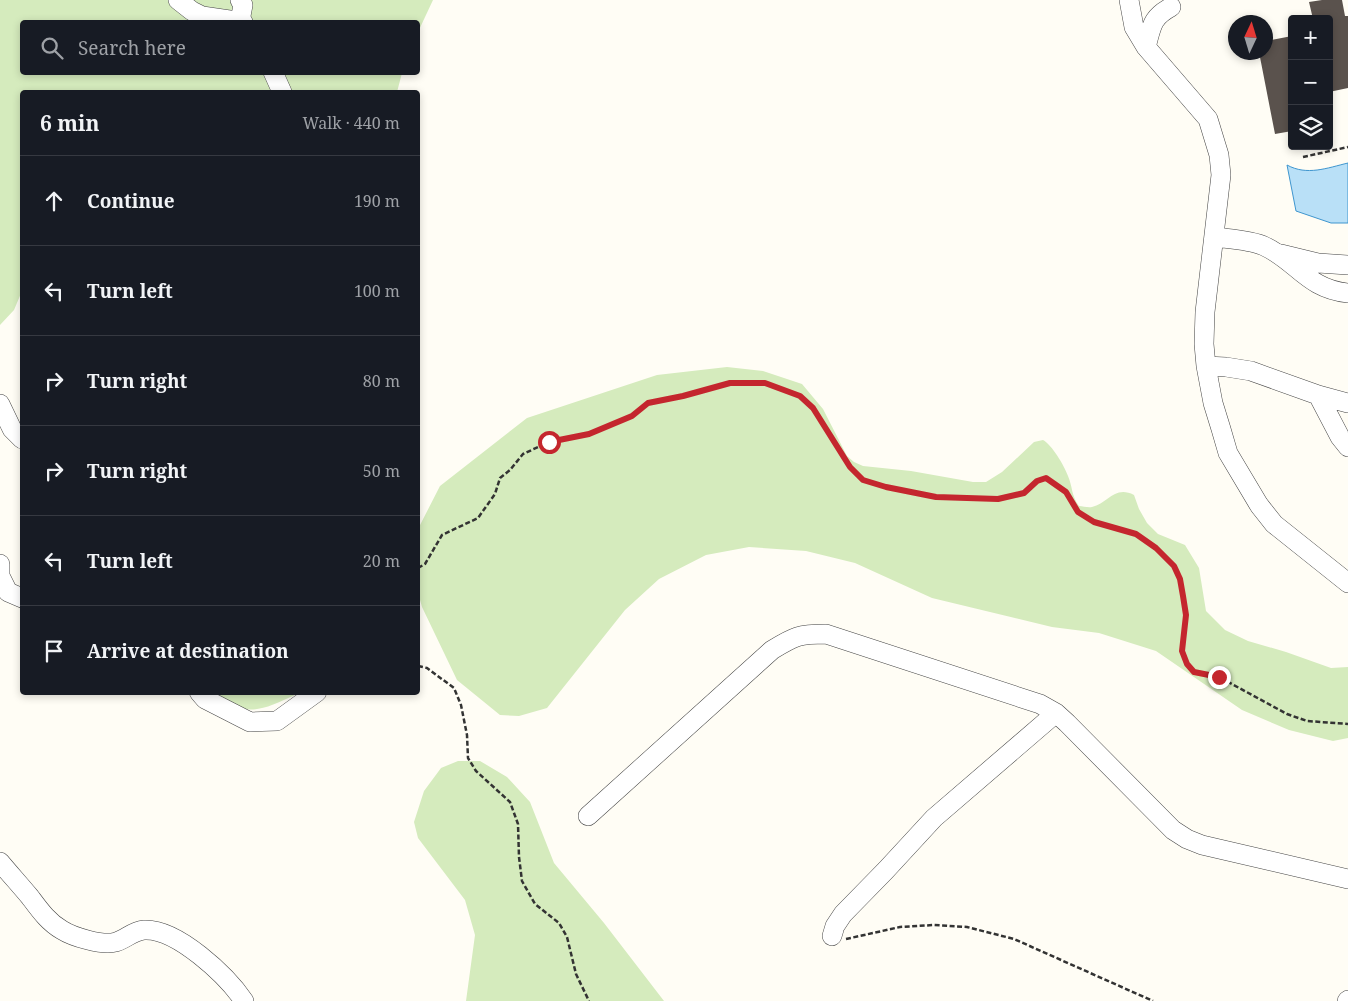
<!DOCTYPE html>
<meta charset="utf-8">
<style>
:root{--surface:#171b24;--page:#20242c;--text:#f1f3f6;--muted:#9ea1a6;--line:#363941}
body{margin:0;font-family:"Noto Serif",serif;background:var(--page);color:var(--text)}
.controls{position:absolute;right:15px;top:15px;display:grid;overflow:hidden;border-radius:5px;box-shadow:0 2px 8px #0003}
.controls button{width:45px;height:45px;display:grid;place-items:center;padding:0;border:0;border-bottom:1px solid var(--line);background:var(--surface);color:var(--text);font:25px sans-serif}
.compass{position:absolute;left:1228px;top:15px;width:45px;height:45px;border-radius:50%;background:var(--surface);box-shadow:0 2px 8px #0003;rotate:4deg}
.stop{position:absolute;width:15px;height:15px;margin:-11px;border:4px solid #c4262e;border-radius:50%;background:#fff}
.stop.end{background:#c4262e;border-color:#fff;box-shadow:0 1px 5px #0008}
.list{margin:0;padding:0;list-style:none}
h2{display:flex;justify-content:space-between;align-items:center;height:65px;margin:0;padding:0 20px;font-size:21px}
h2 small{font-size:16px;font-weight:400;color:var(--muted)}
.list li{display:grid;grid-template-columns:32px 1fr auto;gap:15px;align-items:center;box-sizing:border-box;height:90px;padding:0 20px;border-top:1px solid var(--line)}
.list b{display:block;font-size:19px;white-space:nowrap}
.list em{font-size:16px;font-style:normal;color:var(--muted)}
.icon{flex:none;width:28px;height:28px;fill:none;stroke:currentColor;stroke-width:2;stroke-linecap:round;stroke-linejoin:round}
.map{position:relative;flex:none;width:1348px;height:1001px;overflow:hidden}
.search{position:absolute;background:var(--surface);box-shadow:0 2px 8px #0003;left:20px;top:20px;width:400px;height:55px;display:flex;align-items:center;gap:12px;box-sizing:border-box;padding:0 18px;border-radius:5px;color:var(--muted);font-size:19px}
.panel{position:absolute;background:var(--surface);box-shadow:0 2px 8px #0003;left:20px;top:90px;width:400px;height:605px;border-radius:5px}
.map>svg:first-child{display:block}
.green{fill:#d5ebbd}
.water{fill:#b9e0f7;stroke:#3f96cf}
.building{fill:#5a524d}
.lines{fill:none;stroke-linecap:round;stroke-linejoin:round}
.minor-casing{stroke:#444;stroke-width:20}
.path{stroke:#333;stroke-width:2.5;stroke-dasharray:5 2.5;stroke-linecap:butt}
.minor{stroke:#fff;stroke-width:19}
.route{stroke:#c4262e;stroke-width:6}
</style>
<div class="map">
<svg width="1348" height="1001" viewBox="0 0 1348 1001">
<rect width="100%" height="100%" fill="#fffdf5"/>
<path class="green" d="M0,0H433L418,32V22H22V72L402,73L397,92H22V291L14,310L0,325Z
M727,367L763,371L802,384L823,409L847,456L854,462L863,466L911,471L973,482H986L1002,472L1034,442L1043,440C1052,445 1064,465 1068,476C1073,488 1071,495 1079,506C1083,506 1088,508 1092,507C1108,504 1114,485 1134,495L1139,509L1147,523L1158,534L1185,545L1199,568L1206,611L1225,630L1248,641L1286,652L1331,668L1348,667V738L1333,741L1289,730L1242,710L1156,651L1099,633L1052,627L932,598L855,563L806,551L749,547L706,555L659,579L625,610L547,708L519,716L500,715L457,680L422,607L418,593V529L440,486L527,418L657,375Z
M204,693H299C255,714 248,716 204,693Z
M458,761H480L507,777L530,802L554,863L604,923L664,1001H466L475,935L465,900L418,838L414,822L424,791L441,768Z"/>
<path class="water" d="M1348,163V223H1331L1296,211L1287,165C1307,176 1327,168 1348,163Z"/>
<path class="building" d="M1322,0H1342L1345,16H1348V88L1329,92V19H1313L1309,2Z
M1292,36V131L1275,134L1259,52H1266V41Z"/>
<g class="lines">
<defs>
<path id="minor" d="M178,0L192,11L202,16L243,22
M1129,0L1134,27L1146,47L1208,119L1219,155L1221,175L1205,312L1204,344L1206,366L1213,403L1221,429L1228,453L1259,505L1274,524L1348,583
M240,21L243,5L240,0
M1146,47C1152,26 1151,18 1171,7
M273,72L282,92
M1214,237C1229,239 1251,240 1264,246C1297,261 1307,289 1348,293
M1281,254L1318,263L1348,265
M1206,366L1226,367L1251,371L1318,395L1348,403
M1318,395L1340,437L1348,447
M0,404L12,429L22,439
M0,564V576L8,592L22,598
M199,692L205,699L250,722L277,721L317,692
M588,816L772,650C795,636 799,634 826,634L1040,704L1056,713L1067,723L1173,830L1187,839L1202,845L1348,879
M0,862C10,874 20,885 30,897C39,909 48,922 62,930C73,937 103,946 116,942C126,939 133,931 144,930C177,928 227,976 244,1001
M832,936L835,926L843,914L886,870L934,818L1056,713
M1347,1001L1348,1000"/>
</defs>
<use href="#minor" class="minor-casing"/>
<path class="path" d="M1303,157L1348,147
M418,568L425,564L442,535L478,518L495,494L500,478L510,470L523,454L549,442L589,434L632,416L647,403L683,396L730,383H765L800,396L813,408L851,467L863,480L886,487L936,497L998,499L1024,493L1037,481L1046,478L1066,492L1078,512L1094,522L1136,534L1156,549L1174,566L1180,579L1186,615L1182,651L1187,664L1195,672L1219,677L1287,714L1307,721L1348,724
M418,666L427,668L454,688L461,705L467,735L468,758L476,771L510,802L518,824L519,857L522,881L535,904L559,923L567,937L576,974L589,1001
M846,939L900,927L934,925L967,927L1014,939L1153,1001"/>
<use href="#minor" class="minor"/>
</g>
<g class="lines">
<path class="route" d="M549,442L589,434L632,416L648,403L683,396L730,383H765L800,396L813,408L850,467L863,480L886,487L936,497L998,499L1024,493L1037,481L1046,478L1066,492L1078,512L1094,522L1136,534L1156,548L1174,566L1180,579L1183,596L1186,615L1182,651L1187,664L1194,672L1219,677"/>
</g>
</svg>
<div class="controls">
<button>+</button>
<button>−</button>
<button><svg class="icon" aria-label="layers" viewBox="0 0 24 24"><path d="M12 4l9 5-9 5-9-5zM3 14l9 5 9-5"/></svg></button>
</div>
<svg class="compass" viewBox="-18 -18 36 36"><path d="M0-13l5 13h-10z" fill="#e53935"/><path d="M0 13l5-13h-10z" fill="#9ea1a6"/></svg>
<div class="stop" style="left:549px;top:442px"></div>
<div class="stop end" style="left:1219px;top:677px"></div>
<div class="search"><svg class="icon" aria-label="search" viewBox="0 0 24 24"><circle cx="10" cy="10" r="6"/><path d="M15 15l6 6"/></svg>Search here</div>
<section class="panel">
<h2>6 min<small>Walk · 440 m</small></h2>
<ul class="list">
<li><svg class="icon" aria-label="ahead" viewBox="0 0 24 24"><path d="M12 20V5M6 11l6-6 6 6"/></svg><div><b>Continue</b></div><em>190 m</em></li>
<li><svg class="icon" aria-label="left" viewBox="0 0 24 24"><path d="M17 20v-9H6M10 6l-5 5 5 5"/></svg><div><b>Turn left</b></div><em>100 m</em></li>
<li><svg class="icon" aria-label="right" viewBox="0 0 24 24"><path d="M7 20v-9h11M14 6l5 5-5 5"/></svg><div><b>Turn right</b></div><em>80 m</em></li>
<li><svg class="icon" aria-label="right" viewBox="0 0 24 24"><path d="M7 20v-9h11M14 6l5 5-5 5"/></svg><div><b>Turn right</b></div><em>50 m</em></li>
<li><svg class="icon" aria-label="left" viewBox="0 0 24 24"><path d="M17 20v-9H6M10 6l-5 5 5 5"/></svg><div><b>Turn left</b></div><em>20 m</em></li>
<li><svg class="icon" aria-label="arrive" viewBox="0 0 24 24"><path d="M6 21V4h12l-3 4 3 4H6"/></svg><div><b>Arrive at destination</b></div></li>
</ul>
</section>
</div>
